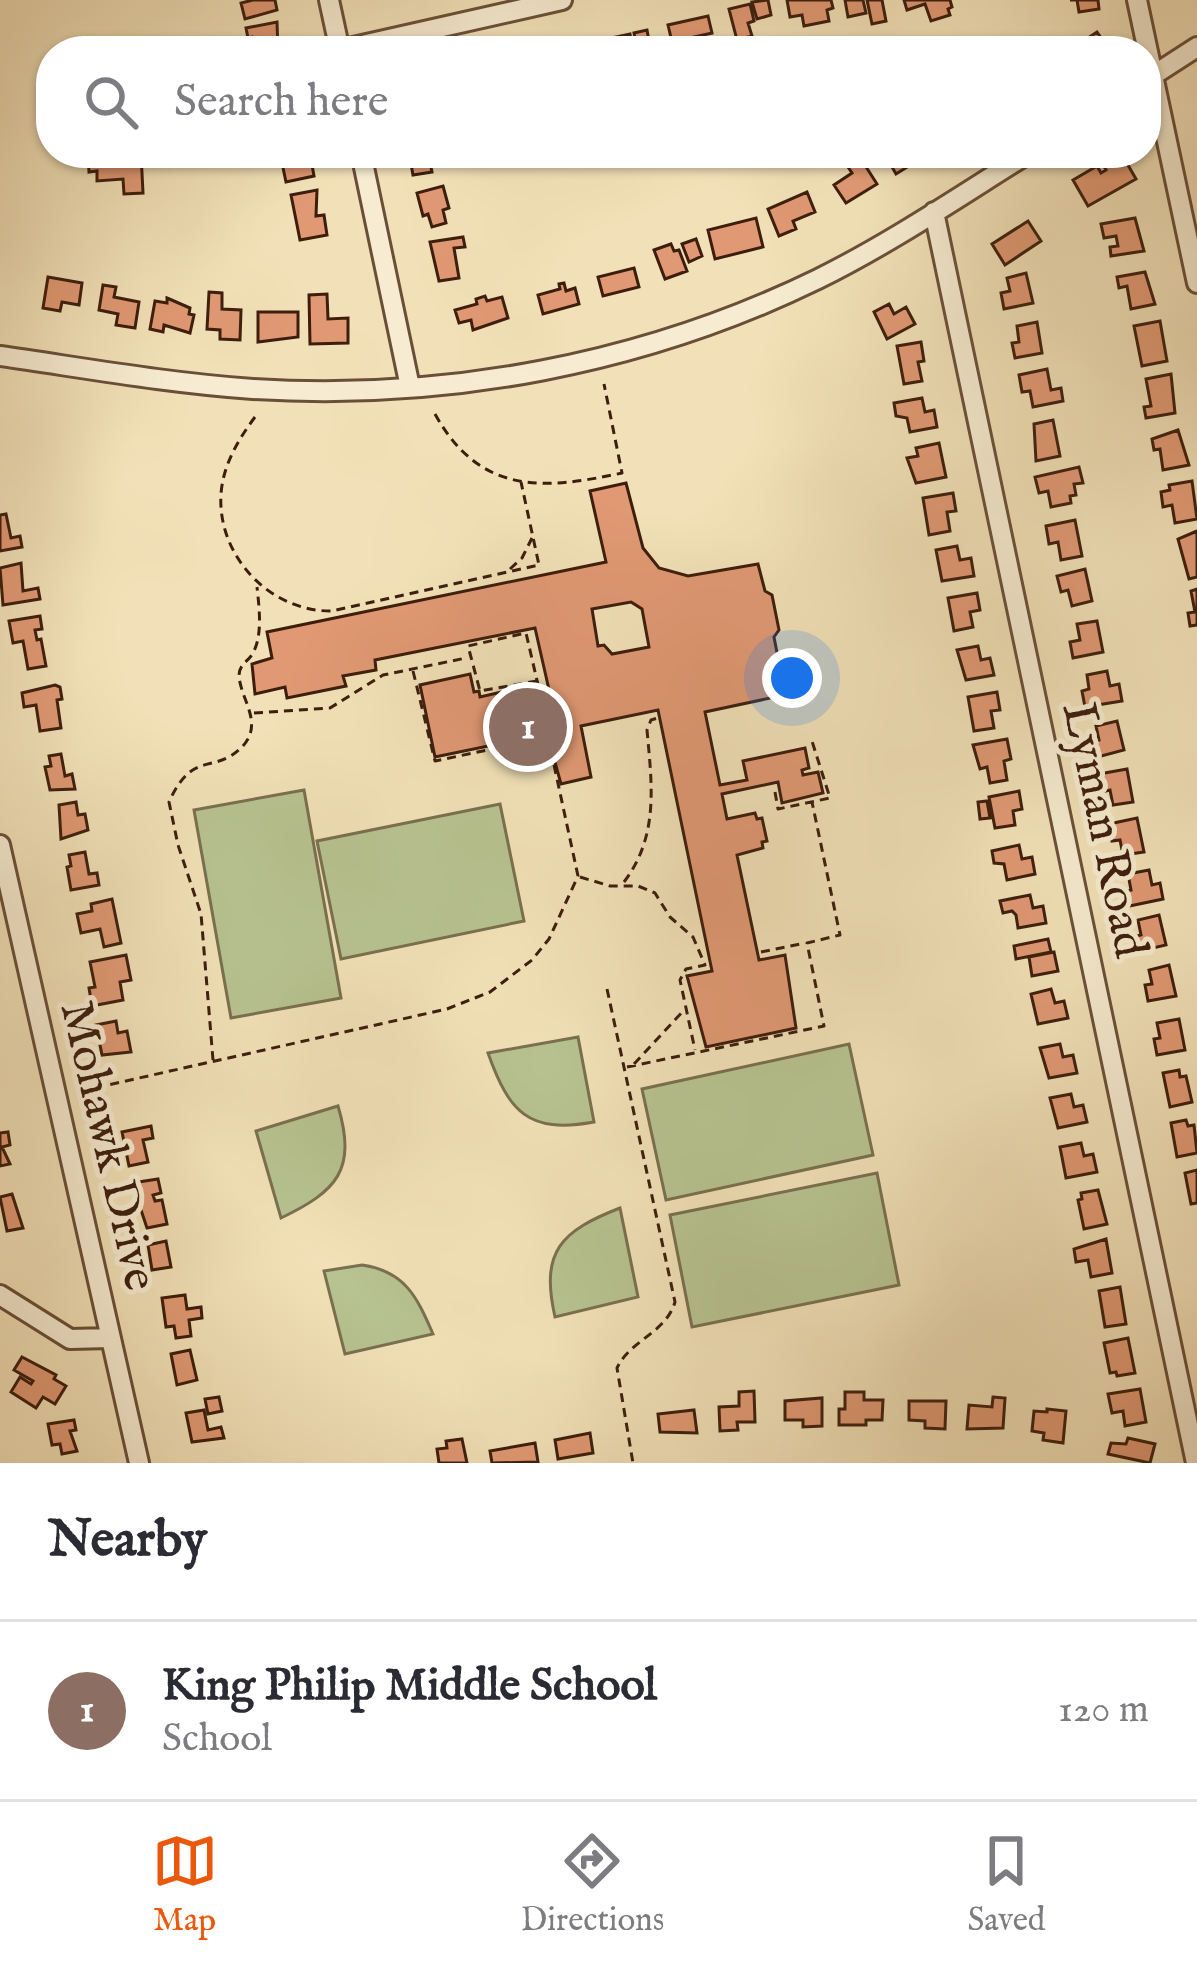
<!DOCTYPE html>
<style>
:root{--surface:#fff;--page:#f2f2f3;--text:#2b2b33;--muted:#7c7c81;--line:#e1e1e2;--accent:#ea580c}
body{margin:0;font-family:"IM FELL English",serif;background:var(--page);color:var(--text)}
.you{position:absolute;left:792px;top:678px;width:42px;height:42px;margin:-30px;border:9px solid #fff;border-radius:50%;background:#1a73e8;box-shadow:0 0 0 18px #1a73e833}
.badge{display:grid;place-items:center;width:78px;height:78px;border-radius:50%;background:var(--accent);color:#fff;font-size:39px;font-weight:700}
.pin{position:absolute;translate:-50% -50%;border:6px solid #fff;box-shadow:0 3px 12px #0006}
.list{margin:0;padding:0;list-style:none}
h2{display:flex;justify-content:space-between;align-items:center;height:156px;margin:0;padding:0 48px;font-size:51px}
h2 small{font-size:39px;font-weight:400;color:var(--muted)}
.list li{display:grid;grid-template-columns:78px 1fr auto;gap:36px;align-items:center;box-sizing:border-box;height:180px;padding:0 48px;border-top:3px solid var(--line)}
.list b{display:block;font-size:45px;white-space:nowrap}
.list p{margin:0;font-size:39px;white-space:nowrap;color:var(--muted)}
.list em{font-size:39px;font-style:normal;color:var(--muted)}
.icon{flex:none;width:66px;height:66px;fill:none;stroke:currentColor;stroke-width:2;stroke-linecap:round;stroke-linejoin:round}
.map{position:relative;flex:none;width:1197px;height:1463px;overflow:hidden}
.search{position:absolute;background:var(--surface);box-shadow:0 3px 9px #0004;left:36px;right:36px;top:36px;height:132px;display:flex;align-items:center;gap:30px;box-sizing:border-box;padding:0 42px;border-radius:48px;color:var(--muted);font-size:45px}
.sheet{height:336px;background:var(--surface)}
nav{display:flex;justify-content:space-around;align-items:center;box-sizing:border-box;height:168px;border-top:3px solid var(--line);background:var(--surface);font-size:33px;color:var(--muted)}
nav a{display:grid;justify-items:center;gap:6px}
nav .on{color:var(--accent)}
.map>svg:first-child{display:block}
.green{fill:#b7c391;stroke:#7a704f;stroke-width:3}
.building{fill:#e09974;stroke:#3d1e0d;stroke-width:3;fill-rule:evenodd}
.lines{fill:none;stroke-linecap:round;stroke-linejoin:round}
.minor-casing{stroke:#6a4f38;stroke-width:24}
.path{stroke:#3d1e0d;stroke-width:3;stroke-dasharray:9 6;stroke-linecap:butt}
.minor{stroke:#f7ecd1;stroke-width:18}
.labels{text-anchor:middle;dominant-baseline:central;stroke-width:10;stroke-linejoin:round;paint-order:stroke}
.street-label{font-size:48px;fill:#3d1e0d;stroke:#f7ecd1}
</style>
<div class="map">
<svg width="1197" height="1463" viewBox="0 0 1197 1463">
<rect width="100%" height="100%" fill="#f2e1b8"/>
<filter id="stains"><feTurbulence type="fractalNoise" baseFrequency=".00167" numOctaves="4"/><feColorMatrix values="0 0 0 0 .2 0 0 0 0 .09 0 0 0 0 .02 0 0 0 .5 -.17"/></filter>
<radialGradient id="worn" r=".72"><stop offset=".6" stop-color="#630" stop-opacity="0"/><stop offset="1" stop-color="#630" stop-opacity=".3"/></radialGradient>
<path class="green" d="M304,790L341,998L231,1018L194,810Z
M500,804L524,921L341,959L317,841Z
M578,1037L594,1122C528,1134 509,1112 488,1053Z
M849,1044L873,1155L666,1200L642,1089Z
M338,1106C357,1170 337,1191 281,1218L256,1131Z
M877,1173L899,1285L692,1327L670,1215Z
M620,1208L638,1297L555,1317C540,1251 561,1231 620,1208Z
M362,1265C405,1271 417,1297 433,1334L345,1354L324,1271Z"/>
<path class="building" d="M253,0H275L277,10L245,19L241,3Z
M768,0L771,15L757,19L752,2Z
M787,0H831L833,8L827,10L829,21L804,26L802,15L790,17Z
M845,0H863L866,13L848,17Z
M867,0H882L886,21L872,24Z
M904,0H950L952,7L948,9L950,15L931,21L925,4L907,10Z
M1070,0H1098L1099,9L1079,12L1077,0Z
M750,4L754,21L748,23L752,36L737,40L729,9Z
M708,16L712,33L672,42L668,25Z
M277,22L278,51H251L255,47L252,37L248,38L246,28Z
M647,30L650,46L637,49L634,33Z
M1097,32L1109,49L1071,51L1070,50Z
M630,34L633,51H610L607,39Z
M88,153H141L143,193L124,194L123,179L97,181V171L89,172Z
M267,153H301L303,161L311,159L314,176L286,182L282,163L270,165Z
M409,153H428L429,159L435,157L437,166L431,167L432,172L413,175Z
M884,153H917L914,155L917,161L896,174Z
M1115,153H1121L1136,179L1088,206L1073,180L1097,166L1101,173L1106,170L1101,161Z
M861,159L877,184L846,203L834,185L852,173L848,167Z
M443,186L449,208L443,210L446,223L432,227L428,214L423,216L417,193Z
M317,190L316,216L324,215L327,235L300,240L291,195Z
M807,192L815,212L793,221L796,229L779,236L768,209Z
M756,218L763,247L715,259L708,230Z
M1135,218L1144,251L1111,256L1110,247L1118,246L1116,236L1104,238L1101,224Z
M1028,221L1041,241L1005,265L992,244Z
M463,237L465,247L454,248L459,278L439,281L430,242Z
M696,239L702,256L689,262L682,244Z
M671,244L674,251L679,250L687,271L665,279L654,250Z
M634,268L639,287L603,296L598,277Z
M1145,272L1155,304L1131,309L1127,286L1119,288L1117,277Z
M1026,273L1033,303L1004,309L1001,293L1010,291L1007,278Z
M48,277L82,283L79,305L62,302L60,311L43,308Z
M564,283L566,291L575,288L579,304L543,314L538,295L560,289L559,284Z
M103,285L116,287L114,297L139,302L135,328L116,325L118,314L99,310Z
M209,292L222,293V309L241,310L240,340L220,339V330L207,329Z
M327,294L328,319L348,318V343L310,344L309,295Z
M485,296L487,301L502,297L508,318L473,330L471,320L459,323L455,310L477,304L476,299Z
M167,298L190,308L189,314L194,315L190,333L164,325L163,332L150,329L155,301L167,303Z
M889,304L894,314L906,307L915,324L887,339L874,312Z
M258,312H298V337L258,342Z
M1160,321L1167,361L1142,366L1134,326Z
M1037,322L1042,353L1015,358L1012,343L1019,342L1017,326Z
M921,342L924,361L918,362L922,381L904,384L897,346Z
M1047,369L1051,390L1061,388L1063,401L1033,407L1030,391L1022,392L1019,375Z
M1171,374L1175,413L1146,418L1144,407L1151,406L1146,379Z
M922,398L925,412L934,410L937,427L910,432L907,418L896,416L894,403Z
M1053,420L1060,456L1036,461L1034,424Z
M1178,430L1189,465L1163,470L1160,449L1154,450L1152,439Z
M939,443L946,477L916,483L907,458L918,456L916,448Z
M1079,467L1083,483L1074,484L1076,495L1070,496L1071,503L1051,507L1048,491L1039,493L1035,477Z
M1192,481L1197,519L1175,523L1172,505L1163,507L1161,492L1170,490L1169,485Z
M626,483L643,548L659,568L688,576L758,564L765,591L772,595L779,630L774,637L779,663L794,659L803,691L705,712L720,785L747,780L743,761L805,748L809,768L802,770L803,775L818,772L823,793L782,803L778,782L722,794L727,819L755,813L757,819L762,818L767,841L762,842L763,848L737,855L759,960L785,955L796,1028L706,1047L687,976L712,971L658,710L581,726L591,777L561,784L548,737L557,735L553,711L533,715L537,736L435,757L420,685L470,674L474,692L479,691L480,697L528,686L532,707L552,703L535,628L375,660L376,670L343,676L346,686L287,698L285,687L255,694L252,664L272,658L267,632L606,562L590,491ZM631,602L642,609L649,647L612,654L604,645L598,646L592,609Z
M953,493L956,511L947,512L950,531L929,535L923,498Z
M6,514L11,538L20,536L22,547L0,551V515Z
M1075,520L1082,556L1061,560L1058,542L1049,544L1046,526Z
M1197,531V577L1189,579L1178,539Z
M957,546L960,560L971,558L974,576L942,581L936,550Z
M21,563L23,591L38,588L40,599L3,605L0,568Z
M1085,569L1092,601L1072,606L1068,590L1061,592L1057,576Z
M1197,589V625L1190,626L1188,613L1195,612L1191,591Z
M977,593L980,610L970,612L973,627L954,631L948,598Z
M40,616L42,629L35,630L37,640L41,639L46,666L28,669L23,641L13,643L9,621Z
M1097,621L1103,652L1073,658L1070,642L1080,640L1077,624Z
M978,646L981,660L990,658L994,675L966,680L957,650Z
M1107,671L1110,686L1119,684L1122,701L1085,707L1082,691L1089,689L1087,675Z
M55,685L60,687L62,699L57,700L61,728L40,731L36,705L24,707L22,693Z
M997,692L1000,710L991,711L994,728L974,731L968,697Z
M1117,721L1124,750L1094,758L1090,742L1099,740L1096,726Z
M1007,739L1011,759L1004,761L1007,780L990,783L987,767L980,769L973,745Z
M61,754L65,776L72,774L75,789L50,790L45,767L51,766L49,756Z
M1127,769L1133,802L1113,805L1110,790L1102,792L1099,774Z
M1019,791L1022,809L1013,811L1015,825L995,828L989,797Z
M987,801L990,818L980,819L978,802Z
M76,802L78,815L85,814L88,830L61,839L59,805Z
M1137,818L1144,852L1123,855L1120,840L1112,841L1109,824Z
M1019,845L1022,859L1032,857L1035,874L1007,880L1004,864L994,863L992,851Z
M85,852L89,874L97,873L99,885L71,890L67,867L71,866L69,855Z
M1149,870L1152,885L1160,883L1163,899L1125,907L1122,892L1131,890L1128,874Z
M1030,895L1033,908L1043,906L1046,923L1018,928L1016,915L1012,911L1003,913L1000,901Z
M112,899L121,943L104,947L100,929L81,933L77,914L92,911L91,904Z
M1159,915L1166,945L1136,952L1133,937L1141,935L1138,920Z
M1048,939L1051,952L1016,959L1014,946Z
M1054,952L1058,971L1032,976L1029,957Z
M126,955L131,980L120,982L123,1000L92,1006L89,988L95,987L90,962Z
M1169,965L1176,996L1148,1001L1145,985L1152,984L1149,970Z
M1051,989L1055,1003L1064,1001L1068,1018L1038,1024L1031,994Z
M1179,1019L1185,1050L1157,1055L1154,1039L1160,1038L1157,1023Z
M116,1021L118,1033L127,1031L131,1052L102,1055L96,1025Z
M1060,1044L1063,1057L1073,1055L1077,1073L1049,1078L1040,1048Z
M1179,1070L1180,1077L1186,1076L1192,1102L1170,1107L1163,1073Z
M1071,1094L1074,1107L1083,1105L1087,1122L1058,1128L1050,1098Z
M1186,1120L1188,1126L1194,1125L1197,1153L1177,1157L1171,1123Z
M151,1126L153,1138L143,1140L148,1162L129,1166L122,1132Z
M8,1132L10,1145L2,1147L10,1164L0,1166V1133Z
M1081,1143L1084,1156L1093,1154L1097,1172L1066,1178L1060,1147Z
M1197,1170V1203L1191,1204L1185,1173Z
M158,1179L161,1193L153,1195L155,1201L162,1200L167,1224L147,1228L132,1183Z
M1098,1190L1107,1224L1084,1229L1078,1200L1082,1199L1081,1193Z
M12,1194L23,1228L7,1231L0,1197Z
M1106,1239L1112,1273L1091,1277L1088,1260L1076,1262L1074,1249Z
M166,1241L171,1267L152,1270L148,1245Z
M1120,1287L1126,1324L1105,1327L1099,1291Z
M185,1295L187,1309L201,1307L202,1318L189,1320L191,1336L176,1338L174,1326L166,1327L162,1298Z
M1128,1338L1135,1373L1117,1376L1116,1372L1110,1373L1104,1343Z
M190,1350L197,1380L177,1385L171,1354Z
M22,1357L56,1375L54,1379L66,1386L55,1404L43,1397L36,1408L11,1392L20,1377L31,1384L33,1381L14,1370Z
M1140,1389L1146,1422L1125,1426L1123,1411L1112,1413L1108,1394Z
M754,1391L755,1422H737L738,1430L720,1431L719,1407L739,1406V1392Z
M845,1392H864V1400H883L882,1420H866V1425H839V1409H845Z
M219,1397L222,1411L208,1414L205,1399Z
M993,1397L1005,1398L1003,1428L967,1429L969,1405L992,1407Z
M822,1398V1426L803,1427V1420H785V1401Z
M909,1401H946L945,1429L925,1428V1421L909,1420Z
M1047,1409L1066,1411L1063,1443L1043,1440L1044,1433L1032,1431L1034,1411L1047,1412Z
M204,1410L208,1430L221,1427L224,1438L192,1442L186,1413Z
M694,1410L697,1433L660,1432L658,1414Z
M74,1420L76,1430L70,1431L77,1451L62,1454L60,1444L52,1445L48,1424Z
M590,1433L593,1453L558,1459L555,1440Z
M1128,1438L1155,1444L1150,1463L1108,1454L1111,1443L1126,1444Z
M462,1439L467,1463H439L437,1449L447,1448L446,1441Z
M535,1443L538,1462L492,1463L490,1451Z"/>
<g class="lines">
<defs>
<path id="minor" d="M329,0L340,51
M1137,0L1197,283
M340,50L562,0
M1146,80L1197,47
M361,153L410,387
M934,212L1196,1463
M0,356C84,368 168,383 253,389C446,401 644,364 818,279C891,243 960,196 1029,153
M0,845L139,1463
M0,1295L70,1339L110,1338"/>
</defs>
<use href="#minor" class="minor-casing"/>
<path class="path" d="M435,414C480,495 543,490 622,473L604,384
M255,417C238,440 223,465 221,494C217,556 270,612 332,611L539,565L521,482
M510,569L522,558L532,538
M413,671L435,761L545,738
M537,681L480,691L468,646L526,633L542,702
M254,713L330,708L383,675L466,658
M546,741L510,758L511,763L551,755
M775,792L778,809L830,798L811,738
M580,877L610,886H638L655,893L670,917L693,937L705,965L686,969L680,980L695,1050
M624,882C659,836 652,785 647,730L651,720L658,718
M761,952L805,943
M607,989L675,1302C666,1333 630,1340 617,1368L633,1463
M213,1060L201,914L178,845L169,802C193,749 213,775 241,748C265,724 241,701 239,676C239,664 248,662 253,653C263,635 259,606 257,587
M634,1064L685,1009
M627,1067L824,1026L807,943L840,935L812,802
M81,1091L447,1009L490,992L532,960L549,939L578,876L543,714"/>
<use href="#minor" class="minor"/>
</g>
<g class="labels">
<g class="street-label">
<text transform="translate(1103 830) rotate(78)">Lyman Road</text>
<text transform="translate(107 1146) rotate(77)">Mohawk Drive</text>
</g>
</g>
<rect width="100%" height="100%" filter="url(#stains)"/>
<rect width="100%" height="100%" fill="url(#worn)"/>
</svg>
<div class="you"></div>
<div class="pin badge" style="left:528px;top:727px;background:#8d6e63">1</div>
<div class="search"><svg class="icon" aria-label="search" viewBox="0 0 24 24"><circle cx="10" cy="10" r="6"/><path d="M15 15l6 6"/></svg>Search here</div>
</div>
<section class="sheet">
<h2>Nearby<small></small></h2>
<ul class="list">
<li><span class="badge" style="background:#8d6e63">1</span><div><b>King Philip Middle School</b><p>School</p></div><em>120 m</em></li>
</ul>
</section>
<nav>
<a class="on"><svg class="icon" aria-label="map" viewBox="0 0 24 24"><path d="M3 6l6-2 6 2 6-2v14l-6 2-6-2-6 2zM9 4v14M15 6v14"/></svg>Map</a>
<a><svg class="icon" aria-label="directions" viewBox="0 0 24 24"><path d="M12 3l9 9-9 9-9-9zM9 14v-3h6M13 9l2 2-2 2"/></svg>Directions</a>
<a><svg class="icon" aria-label="saved" viewBox="0 0 24 24"><path d="M7 4h10v16l-5-4-5 4z"/></svg>Saved</a>
</nav>
